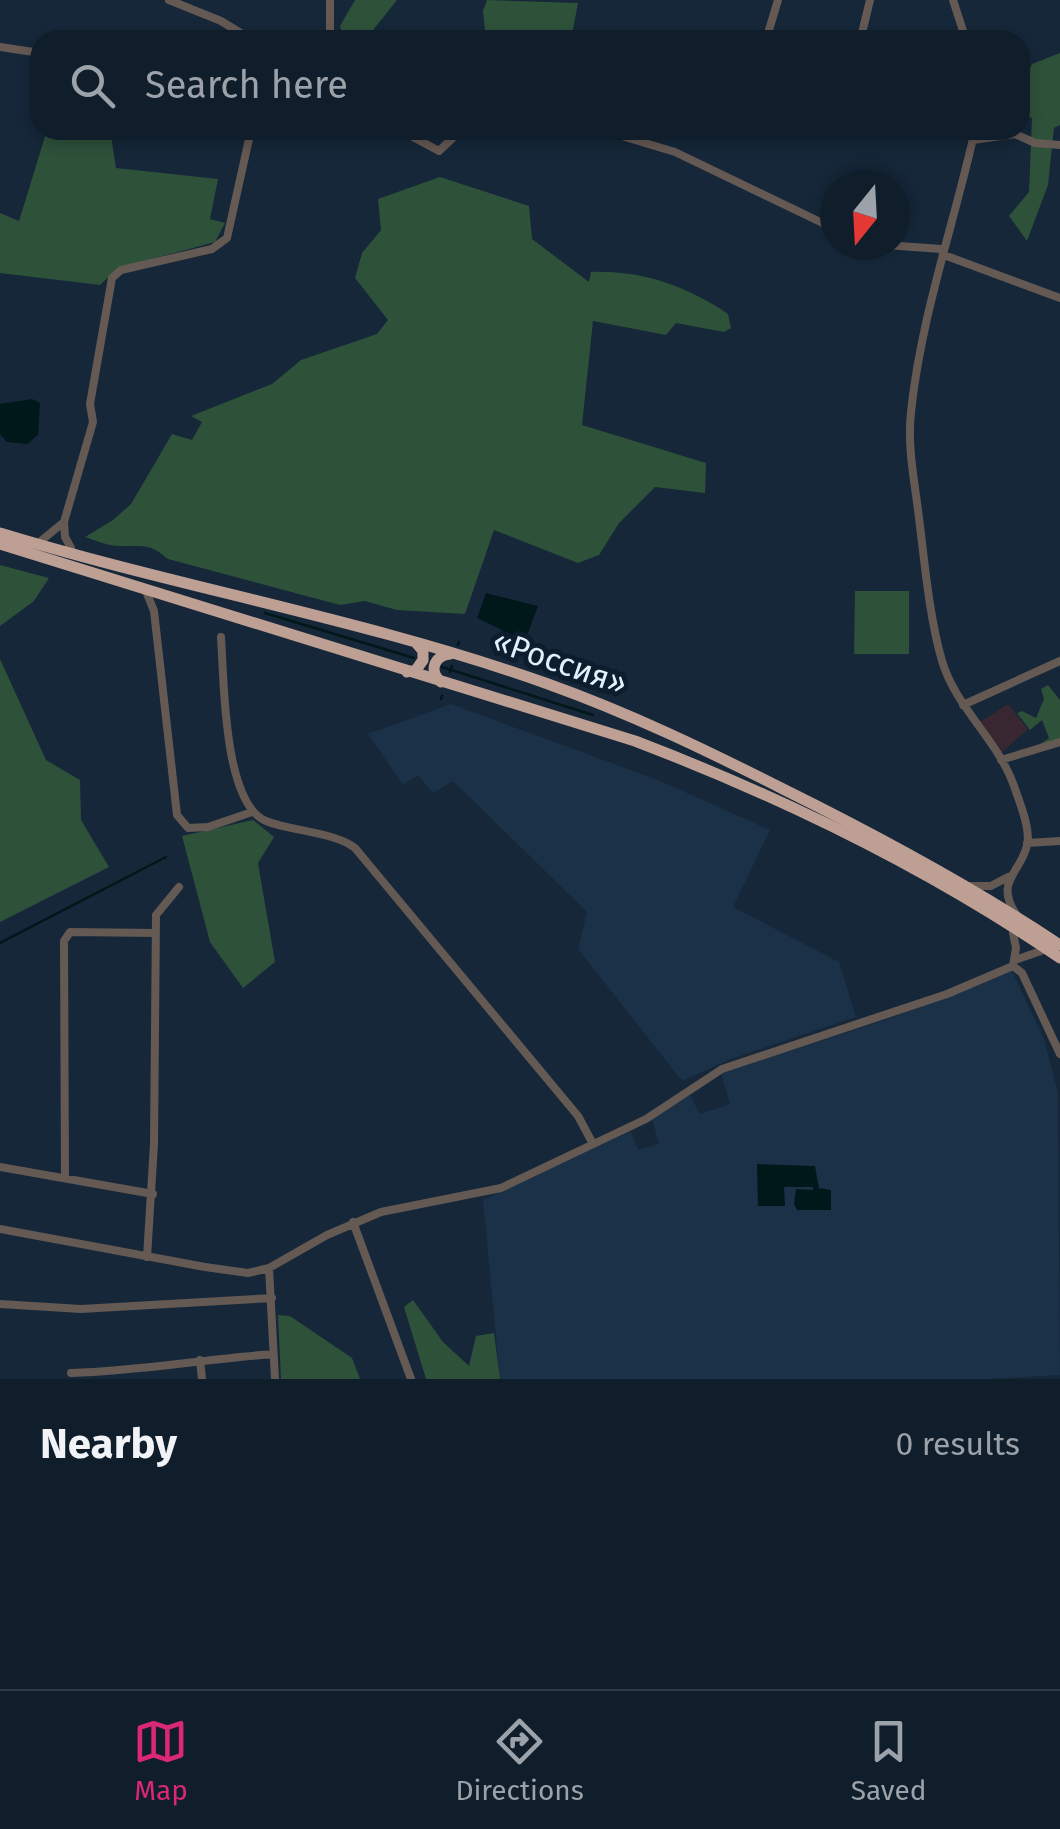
<!DOCTYPE html>
<meta charset="utf-8">
<style>
:root{--surface:#101d2b;--page:#1e2a37;--text:#f1f3f6;--muted:#9ca2a9;--line:#303b47;--accent:#db2777}
body{margin:0;font-family:"Fira Sans",sans-serif;background:var(--page);color:var(--text)}
.compass{position:absolute;left:820px;top:170px;width:90px;height:90px;border-radius:50%;background:var(--surface);box-shadow:0 5px 15px #0003;rotate:198deg}
.list{margin:0;padding:0;list-style:none}
h2{display:flex;justify-content:space-between;align-items:center;height:130px;margin:0;padding:0 40px;font-size:42px}
h2 small{font-size:32px;font-weight:400;color:var(--muted)}
.icon{flex:none;width:55px;height:55px;fill:none;stroke:currentColor;stroke-width:2;stroke-linecap:round;stroke-linejoin:round}
.map{position:relative;flex:none;width:1060px;height:1379px;overflow:hidden}
.search{position:absolute;background:var(--surface);box-shadow:0 5px 15px #0003;left:30px;right:30px;top:30px;height:110px;display:flex;align-items:center;gap:25px;box-sizing:border-box;padding:0 35px;border-radius:30px;color:var(--muted);font-size:38px}
.sheet{height:310px;background:var(--surface)}
nav{display:flex;justify-content:space-around;align-items:center;box-sizing:border-box;height:140px;border-top:2px solid var(--line);background:var(--surface);font-size:28px;color:var(--muted)}
nav a{display:grid;justify-items:center;gap:5px}
nav .on{color:var(--accent)}
.map>svg:first-child{display:block}
.commercial{fill:#382730}
.built{fill:#1a3148}
.green{fill:#2e513a}
.water{fill:#00181a}
.lines{fill:none;stroke-linecap:round;stroke-linejoin:round}
.stream{stroke:#00181a;stroke-width:2.5}
.minor{stroke:#655954;stroke-width:8}
.highway{stroke:#be9f93;stroke-width:11}
.labels{text-anchor:middle;dominant-baseline:central;stroke-width:10;stroke-linejoin:round;paint-order:stroke}
.street-label{font-size:32px;fill:#e4f0fc;stroke:#0c1d2e}
</style>
<div class="map">
<svg width="1060" height="1379" viewBox="0 0 1060 1379">
<rect width="100%" height="100%" fill="#152739"/>
<path class="commercial" d="M1008,704L1028,729L1000,754L980,722Z"/>
<path class="built" d="M451,704L658,780L770,830L733,907L839,962L856,1017L731,1059L682,1081L578,949L587,912L453,781L433,793L418,775L403,785L368,734Z
M1012,971L1044,1039L1058,1093L1060,1375L992,1379H500L483,1200L631,1131L638,1150L659,1144L652,1119L690,1095L700,1114L730,1104L721,1073L885,1020Z"/>
<path class="green" d="M355,0H397L366,39L343,36L340,26Z
M487,0L578,3L571,40H486L483,11Z
M1060,53V125L1054,128L1048,185L1027,241L1009,216L1029,192L1032,118L1020,114V92L1032,64Z
M47,130H89L111,136L116,168L218,179L210,219L225,223L215,242L118,268L100,285L0,273V213L19,221Z
M440,177L529,206L532,239L589,282L591,272C641,270 687,286 728,314L731,328L724,332L676,323L666,335L593,321L582,425L706,463L705,493L655,487L619,523L599,555L578,563L494,530L465,614L397,610L365,601L340,605L168,559C148,542 142,547 119,546C108,546 95,540 85,537L113,520L131,504L172,434L192,440L202,422L191,416L272,384L301,360L377,334L388,320L355,278L362,253L381,230L378,199Z
M0,565L49,578L34,601L0,626Z
M855,591H909V654H854Z
M0,659L46,760L80,780L81,820L109,867L0,922Z
M1048,685L1060,700V740L1036,747L1049,738L1042,720L1030,730L1017,713L1022,711L1036,718L1044,699L1041,689Z
M253,820L274,837L258,863L275,962L243,988L210,942L182,836Z
M413,1300L443,1342L469,1366L476,1336L494,1333L500,1379H426L404,1307Z
M278,1315L290,1316L352,1358L360,1379H281Z"/>
<path class="water" d="M32,399L40,403L38,435L27,444L7,442L0,434V404Z
M486,593L538,606L525,641L477,618Z
M757,1164L815,1166L819,1188L831,1190V1210H797L794,1204L796,1189L813,1190V1187H784L785,1206H758Z"/>
<g class="lines">
<path class="stream" d="M265,613L414,658
M458,645L459,642
M442,667L593,715
M450,672L452,666
M441,699L442,696
M0,943L166,857"/>
<path class="minor" d="M169,0L221,21L252,40
M953,0L966,40
M862,33L870,0
M330,40V0
M766,40L778,0
M0,47L40,53
M400,130L439,151L461,130
M602,130L675,152L835,229
M975,130C954,224 921,316 911,412C907,448 915,483 919,518C925,565 929,615 942,661C956,708 998,740 1014,786C1019,801 1031,829 1027,845C1021,873 994,881 1016,914
M973,140L1015,134L1035,143L1060,145
M886,245L941,249L944,255L1060,298
M64,522L65,537L71,548
M42,540L64,522L93,422L90,404L112,278L121,270L212,249L227,238L251,130
M146,591L154,611L177,815L188,828L208,827L252,812
M221,637C224,678 223,803 266,821C290,831 335,832 355,848L578,1116L593,1144
M963,705L1060,661
M1001,760L1060,742
M1027,843L1060,841
M970,886H991L1008,877
M1015,960L1041,951
M1013,966L1022,973L1060,1054
M0,1167L153,1194
M65,1178L64,941L70,932L155,933
M353,1222L411,1379
M0,1229L205,1267L248,1273L269,1268L327,1235L381,1212L501,1188L646,1119L722,1069L947,994L1013,966L1016,948L1013,933
M147,1257L154,1144L156,915L179,887
M269,1268L275,1379
M0,1304L81,1309L272,1298
M200,1360L202,1379
M71,1373C139,1371 206,1359 273,1354"/>
<path class="highway" d="M0,533C181,588 369,620 548,684C629,713 706,750 783,789C878,836 971,886 1060,945
M0,544L635,741C784,798 928,868 1060,958
M407,672L416,670L423,660V651L417,644
M441,682C429,672 433,656 450,654"/>
</g>
<g class="labels">
<g class="street-label">
<text transform="translate(560 662) rotate(19)">«Россия»</text>
</g>
</g>
</svg>
<svg class="compass" viewBox="-18 -18 36 36"><path d="M0-13l5 13h-10z" fill="#e53935"/><path d="M0 13l5-13h-10z" fill="#9ca2a9"/></svg>
<div class="search"><svg class="icon" aria-label="search" viewBox="0 0 24 24"><circle cx="10" cy="10" r="6"/><path d="M15 15l6 6"/></svg>Search here</div>
</div>
<section class="sheet">
<h2>Nearby<small>0 results</small></h2>
<ul class="list">
</ul>
</section>
<nav>
<a class="on"><svg class="icon" aria-label="map" viewBox="0 0 24 24"><path d="M3 6l6-2 6 2 6-2v14l-6 2-6-2-6 2zM9 4v14M15 6v14"/></svg>Map</a>
<a><svg class="icon" aria-label="directions" viewBox="0 0 24 24"><path d="M12 3l9 9-9 9-9-9zM9 14v-3h6M13 9l2 2-2 2"/></svg>Directions</a>
<a><svg class="icon" aria-label="saved" viewBox="0 0 24 24"><path d="M7 4h10v16l-5-4-5 4z"/></svg>Saved</a>
</nav>
